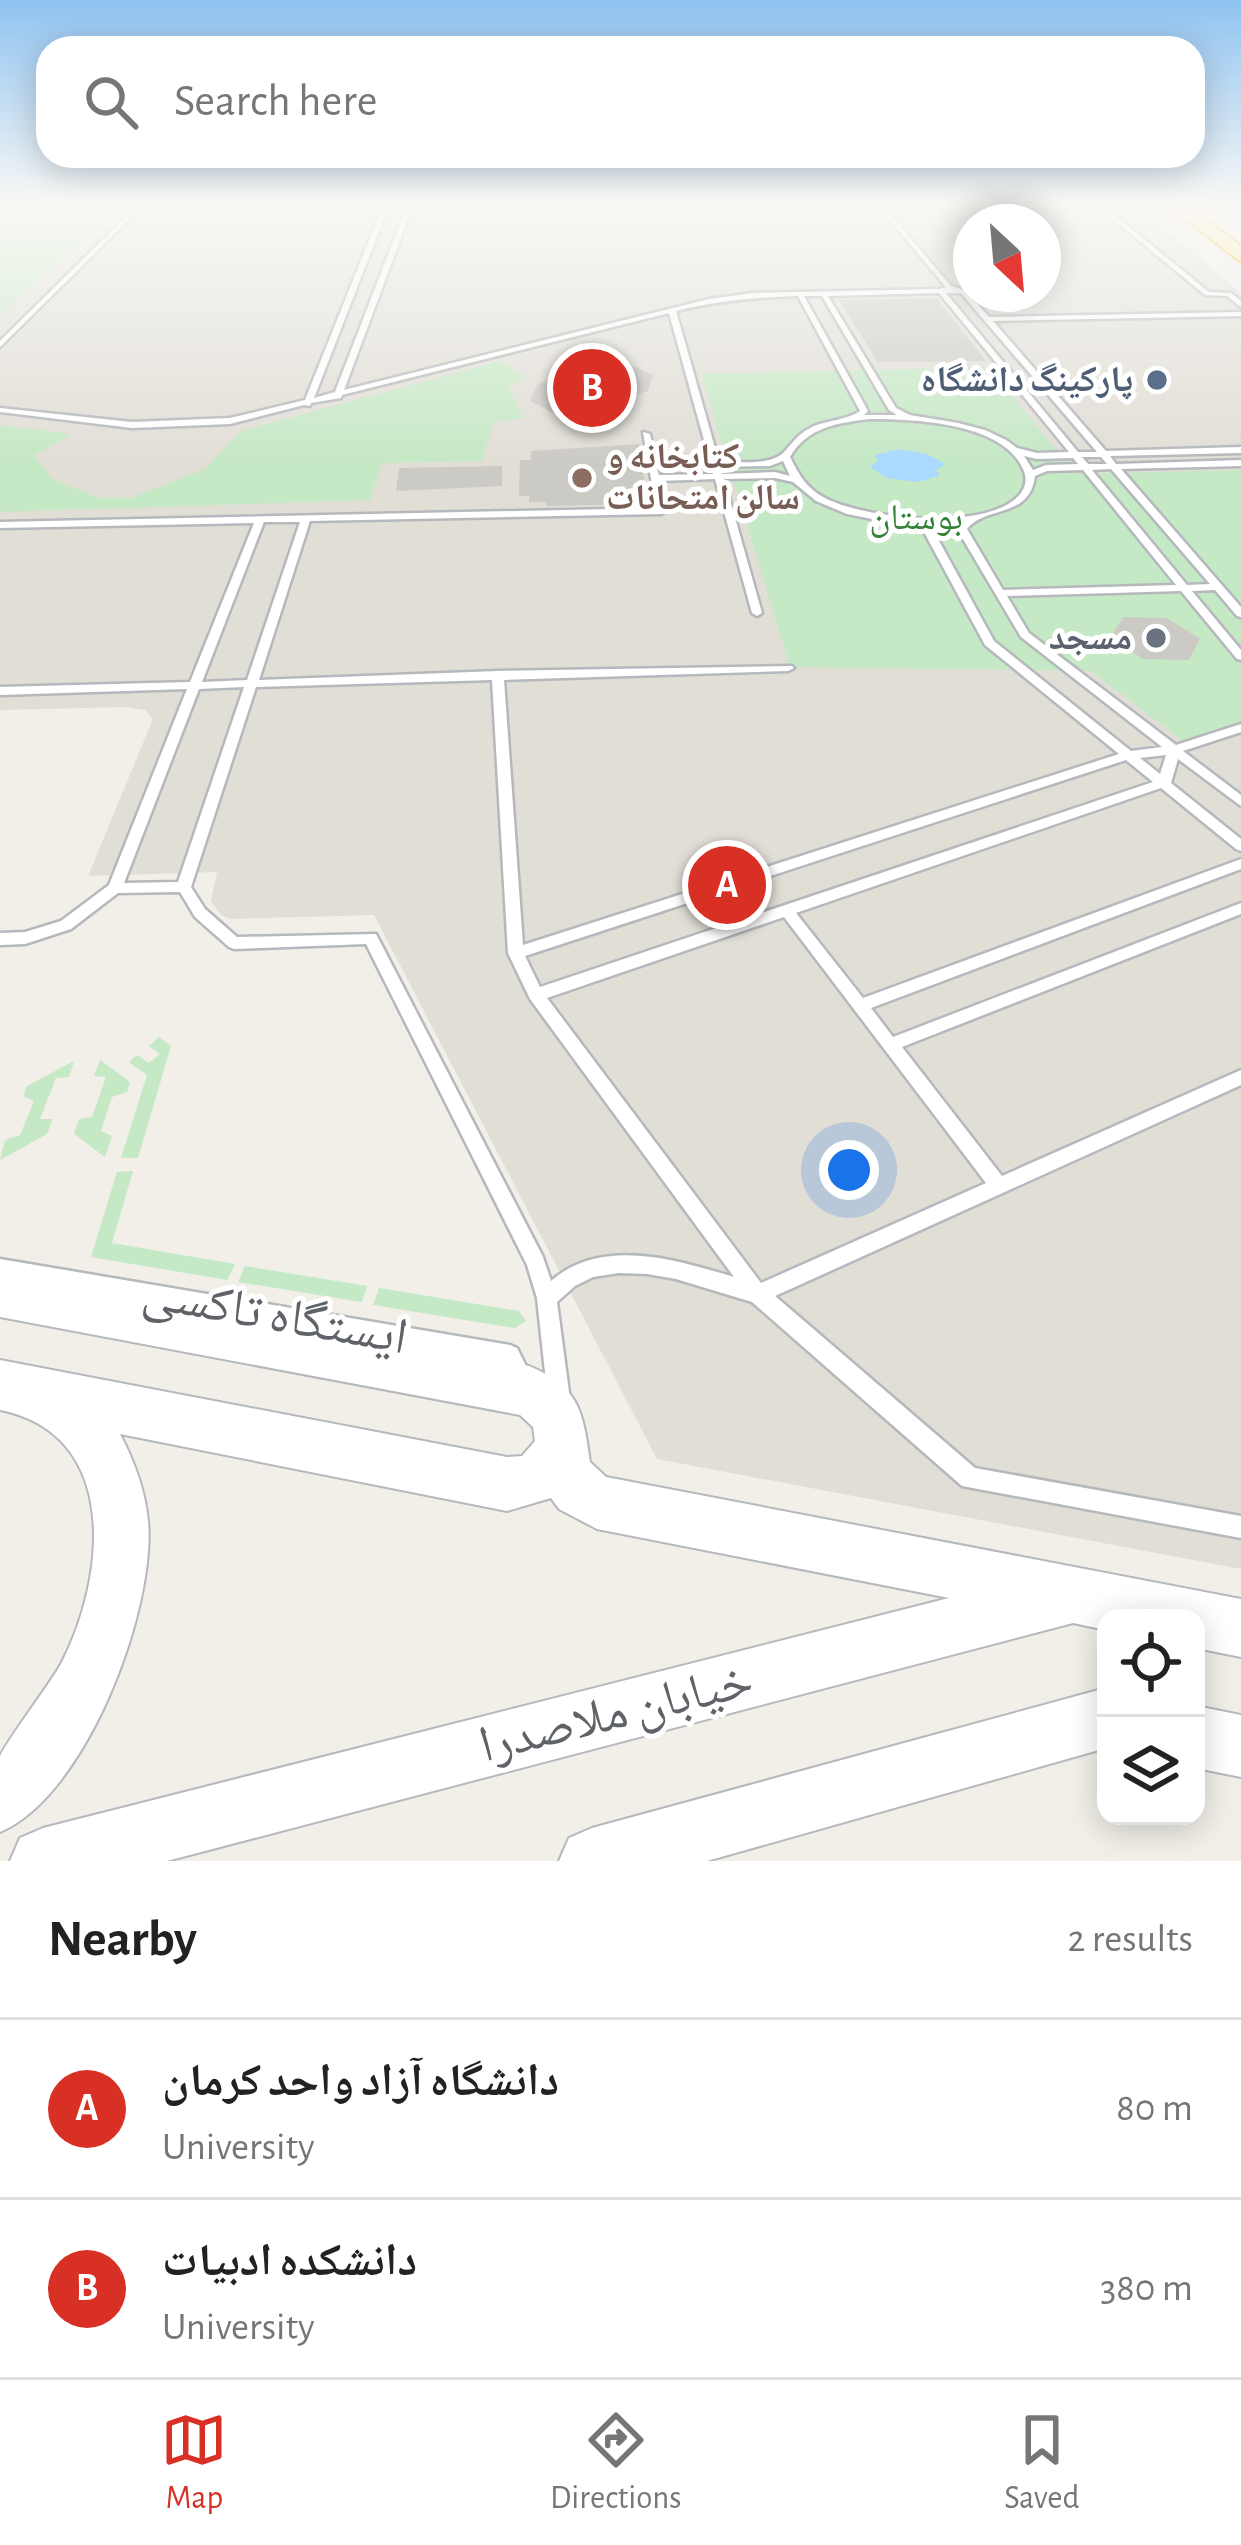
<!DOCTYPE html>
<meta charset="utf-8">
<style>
:root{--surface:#fff;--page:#f6f6f6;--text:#222;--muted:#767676;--line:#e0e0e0;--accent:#d93025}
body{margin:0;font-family:"Alegreya Sans","Noto Naskh Arabic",sans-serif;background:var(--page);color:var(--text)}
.controls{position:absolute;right:36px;bottom:36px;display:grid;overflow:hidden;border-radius:24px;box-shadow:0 6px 30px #0003}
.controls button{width:108px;height:108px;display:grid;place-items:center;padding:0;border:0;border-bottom:3px solid var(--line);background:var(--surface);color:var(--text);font:60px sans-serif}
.compass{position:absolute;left:953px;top:204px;width:108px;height:108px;border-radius:50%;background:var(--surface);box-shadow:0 6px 30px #0003;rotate:154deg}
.you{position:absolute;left:849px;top:1170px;width:42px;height:42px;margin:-30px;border:9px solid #fff;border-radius:50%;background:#1a73e8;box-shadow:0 0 0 18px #1a73e833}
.badge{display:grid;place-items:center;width:78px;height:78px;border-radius:50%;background:var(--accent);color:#fff;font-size:39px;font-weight:700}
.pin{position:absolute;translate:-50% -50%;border:6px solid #fff;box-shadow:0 3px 12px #0006}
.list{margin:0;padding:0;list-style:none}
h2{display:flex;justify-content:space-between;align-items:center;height:156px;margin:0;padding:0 48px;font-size:51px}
h2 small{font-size:39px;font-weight:400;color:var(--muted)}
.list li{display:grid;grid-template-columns:78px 1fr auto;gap:36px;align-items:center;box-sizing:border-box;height:180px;padding:0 48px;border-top:3px solid var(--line)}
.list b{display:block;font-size:45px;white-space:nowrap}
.list p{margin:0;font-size:39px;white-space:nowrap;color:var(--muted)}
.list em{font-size:39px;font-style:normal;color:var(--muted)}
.icon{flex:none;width:66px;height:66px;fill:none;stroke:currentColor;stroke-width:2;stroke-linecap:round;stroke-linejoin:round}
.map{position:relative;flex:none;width:1241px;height:1861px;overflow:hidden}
.search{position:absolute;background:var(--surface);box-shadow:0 6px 30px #0003;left:36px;right:36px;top:36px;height:132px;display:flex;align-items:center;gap:30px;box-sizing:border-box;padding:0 42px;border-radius:36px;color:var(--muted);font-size:45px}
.sheet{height:516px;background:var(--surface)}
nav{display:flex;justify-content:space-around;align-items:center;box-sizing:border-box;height:168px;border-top:3px solid var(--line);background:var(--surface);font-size:33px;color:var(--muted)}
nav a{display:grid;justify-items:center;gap:6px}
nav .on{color:var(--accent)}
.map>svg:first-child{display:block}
.education{fill:#e1ded6;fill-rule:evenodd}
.green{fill:#c5e8c5}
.water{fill:#aadaff}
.building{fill:#cccac5}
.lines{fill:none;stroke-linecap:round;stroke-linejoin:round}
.service-casing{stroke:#b5b8bc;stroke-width:5}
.tertiary-casing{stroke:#b5b8bc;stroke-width:4}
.trunk-casing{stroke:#f9ab00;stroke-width:4}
.service{fill:#fff;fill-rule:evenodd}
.tertiary{fill:#fff;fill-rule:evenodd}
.trunk{fill:#feeaa1;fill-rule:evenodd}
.service-dot{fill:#5c6f8a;stroke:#fff;stroke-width:4.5}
.education-dot{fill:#8d6e63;stroke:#fff;stroke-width:4.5}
.worship-dot{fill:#6b7280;stroke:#fff;stroke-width:4.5}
.labels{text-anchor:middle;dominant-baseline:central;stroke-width:10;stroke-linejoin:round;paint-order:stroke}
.far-service-label{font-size:36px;font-weight:bold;fill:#4e5e75;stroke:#fff;text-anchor:end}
.far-education-label{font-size:36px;font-weight:bold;fill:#785e54;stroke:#fff;text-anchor:start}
.far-park-label{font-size:36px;fill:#348238;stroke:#fff}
.far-worship-label{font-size:36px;font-weight:bold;fill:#5b616d;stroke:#fff;text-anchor:end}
.near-street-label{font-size:51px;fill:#5f6368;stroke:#fff}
</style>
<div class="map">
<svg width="1241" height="1861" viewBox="0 0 1241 1861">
<rect width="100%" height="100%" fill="#f1efe8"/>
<path class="education" d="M0,203H1133L1241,293V1569L657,1459L374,915L231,919L221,915L211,901L217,872L88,876L153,719L145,710L127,707L0,710ZM971,222H1043V294H971Z"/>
<path class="green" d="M121,207L0,315V208Z
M500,361L527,377L508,387L524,418L493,422L482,461L381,463L370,500L0,512V425L72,434L34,455L52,479L99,498H131L205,469L241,431Z
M990,367L1075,474L1241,470V727L1187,744L1091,671L790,667L701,374Z
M159,1037L171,1046L138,1158H121L147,1075L129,1062L137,1055L149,1063L160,1054L149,1046Z
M100,1060L130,1082L127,1092L112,1097L101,1131L112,1136L105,1157L74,1134L79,1119L92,1117L106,1077L94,1076Z
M74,1061L69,1077L56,1078L40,1119H53L47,1134L0,1160L5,1140L20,1135L34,1101L23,1096L27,1086Z
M133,1171L112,1243L235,1264L227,1280L91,1257L117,1172Z
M245,1266L367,1286L362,1302L238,1282Z
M379,1288L519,1311L526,1321L515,1328L373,1305Z"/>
<path class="water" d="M899,449L927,454L945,464L936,470L940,476L917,482L887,478L870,467L878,461L875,455Z"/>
<path class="building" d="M936,298L986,361L878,362L839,300Z
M603,366L636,367L653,375L648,391L563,418L530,401L537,385L563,373Z
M639,444L648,504L547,506L546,502H529V496H519L520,460H531V451Z
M502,466V486L396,491L399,468Z
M1123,617L1167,618L1200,639L1189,660L1143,659L1111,637Z"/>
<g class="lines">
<defs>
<path id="service" d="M140,203H146L0,347V341Z
M384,203H390L314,398L335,392L408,203H414L344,390L709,299L753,293L939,289L946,287L875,203H881L951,286L965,290L989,317L1241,312V316L993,321L1106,451L1241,447V453L1110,456L1116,464L1241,460V466L1121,469L1241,607V617L1237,616L1215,590L1192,591L1241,650V660L1237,659L1181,591L1007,596L1029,633L1176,745L1241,724V732L1183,751L1241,795V806L1178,759L1171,783L1241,839V851L1236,849L1161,788L796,913L863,998L1241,859V869L871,1008L893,1037L1241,903V914L902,1047L1002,1176L1241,1070V1085L775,1296L975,1468L1241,1516V1538L962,1486L752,1302L676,1279L647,1274L619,1273L593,1277L575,1286L557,1302L570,1400L566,1407L559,1411L552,1407L548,1400L537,1298L527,1265L366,944L234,949L229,947L195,917L180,892L118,893L71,929L25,944L0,945V933L25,932L61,921L109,885L187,689L0,695V687L190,682L254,523L0,528V522L656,508L643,432L650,434L656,463L710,462L669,313L342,395L341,398L311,403L310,406L304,405L230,424L132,428L0,412V408L132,422L230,418L305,400ZM939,293L1069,452L1037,453L1017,448L1006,440L985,430L958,423L910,415L896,408L828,296ZM946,293H961L1097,452H1078ZM798,296L860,411C847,420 829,420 814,426C800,432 794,441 785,451C771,467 738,461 719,462L676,311C717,301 756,297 798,296ZM804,296H822L889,410L897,415H864L868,411ZM869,419C912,419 1000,422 1022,467C1027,476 1027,484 1021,493C990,533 865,519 825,498C807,489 799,475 790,457C807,427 838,423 869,419ZM1024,456L1037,459L1073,458L1078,464L1046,465L1033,470ZM1082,457H1101L1107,464H1088ZM783,461L790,476L775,472L722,474L720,467L770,466ZM711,467L713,474L659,475L657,469ZM1111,469L1210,584L1187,585L1092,470ZM1083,470L1176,585L1003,590L967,529C986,505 1030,519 1035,476L1047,471ZM775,478L793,482L816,501L847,514L887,522L909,524L924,532L985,645L1119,754L523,945L504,680L788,671L794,668L792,666L498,671L259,680L310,521L661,514L666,511L660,481L715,479L752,613L757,616L762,613L724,479ZM264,522H300L247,680L202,682ZM962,522L957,529L1021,637L1162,747L1131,751L994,641L933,530L924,525ZM492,680L508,953L530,999L734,1277C677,1260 602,1236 551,1281L543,1257L376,934L237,937L205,909L191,887L256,687ZM244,687L178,882L124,883L199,689ZM1166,755L1160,774L1140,758ZM1126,760L1153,782L540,987L525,956ZM784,917L986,1183L761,1283L547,998Z
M1078,203L1106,208L1209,292L1231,293L1241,301V307L1227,296L1205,295L1102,210Z
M0,1259L510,1345L517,1348L532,1378L529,1385L522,1388L515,1385L504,1364L0,1277Z"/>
<path id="tertiary" d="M0,1271L529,1366C579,1387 583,1411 590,1462L606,1477L1241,1599V1657L1196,1648V1618H1106V1630L1073,1623L167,1861H10L20,1838L43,1828L949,1598L597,1529L559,1509L551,1498L507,1511L120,1434C134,1461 145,1489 148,1521C156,1609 86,1796 0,1832C0,1809 0,1778 0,1757C3,1746 50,1684 61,1664C106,1578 121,1434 0,1410V1360L507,1457L522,1456L535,1441L533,1427L520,1415L0,1317Z
M1106,1688V1748L707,1861H559L569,1838L592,1828Z
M1196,1706L1241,1715V1777L1196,1768Z"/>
<path id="trunk" d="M1164,203H1184L1241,246V262Z"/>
</defs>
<use href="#service" class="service-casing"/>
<use href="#tertiary" class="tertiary-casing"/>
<use href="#trunk" class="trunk-casing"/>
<use href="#service" class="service"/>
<use href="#tertiary" class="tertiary"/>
<use href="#trunk" class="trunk"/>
</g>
<linearGradient id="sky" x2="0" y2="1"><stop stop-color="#8fc3f1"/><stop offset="0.44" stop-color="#f9f8f5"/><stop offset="1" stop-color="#f9f8f5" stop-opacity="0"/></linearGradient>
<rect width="1241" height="463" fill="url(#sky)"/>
<circle class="service-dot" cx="1157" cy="380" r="12"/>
<circle class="education-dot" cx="582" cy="478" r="12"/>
<circle class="worship-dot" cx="1156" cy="638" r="12"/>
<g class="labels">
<g class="far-service-label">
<text x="1133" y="380">پارکینگ دانشگاه</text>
</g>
<g class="far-education-label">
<text x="606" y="457">کتابخانه و<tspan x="606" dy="41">سالن امتحانات</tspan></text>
</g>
<g class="far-park-label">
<text x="916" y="518">بوستان</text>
</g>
<g class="far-worship-label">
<text x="1132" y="638">مسجد</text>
</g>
<g class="near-street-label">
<text transform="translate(275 1315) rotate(10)">ایستگاه تاکسی</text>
<text transform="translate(616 1713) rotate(-14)">خیابان ملاصدرا</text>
</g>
</g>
</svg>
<div class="controls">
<button><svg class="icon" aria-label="locate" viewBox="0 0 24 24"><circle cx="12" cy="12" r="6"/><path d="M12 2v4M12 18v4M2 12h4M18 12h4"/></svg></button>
<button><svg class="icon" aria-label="layers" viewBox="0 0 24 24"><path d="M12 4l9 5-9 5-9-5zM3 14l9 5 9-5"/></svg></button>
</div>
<svg class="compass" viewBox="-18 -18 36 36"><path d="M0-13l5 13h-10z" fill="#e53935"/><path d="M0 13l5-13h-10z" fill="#767676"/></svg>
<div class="you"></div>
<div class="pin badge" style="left:727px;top:885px">A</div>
<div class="pin badge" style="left:592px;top:388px">B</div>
<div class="search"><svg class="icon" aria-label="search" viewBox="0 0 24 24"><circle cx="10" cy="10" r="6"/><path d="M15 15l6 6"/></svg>Search here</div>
</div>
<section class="sheet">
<h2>Nearby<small>2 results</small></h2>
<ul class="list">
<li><span class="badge">A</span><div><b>دانشگاه آزاد واحد کرمان</b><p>University</p></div><em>80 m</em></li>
<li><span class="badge">B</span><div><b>دانشکده ادبیات</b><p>University</p></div><em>380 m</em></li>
</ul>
</section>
<nav>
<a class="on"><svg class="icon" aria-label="map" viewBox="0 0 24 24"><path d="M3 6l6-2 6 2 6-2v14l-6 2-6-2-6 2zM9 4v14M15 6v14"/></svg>Map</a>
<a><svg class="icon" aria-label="directions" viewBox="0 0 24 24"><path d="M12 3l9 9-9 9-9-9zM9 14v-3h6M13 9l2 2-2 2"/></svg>Directions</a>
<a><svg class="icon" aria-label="saved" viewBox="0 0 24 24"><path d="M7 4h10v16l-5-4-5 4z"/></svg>Saved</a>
</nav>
